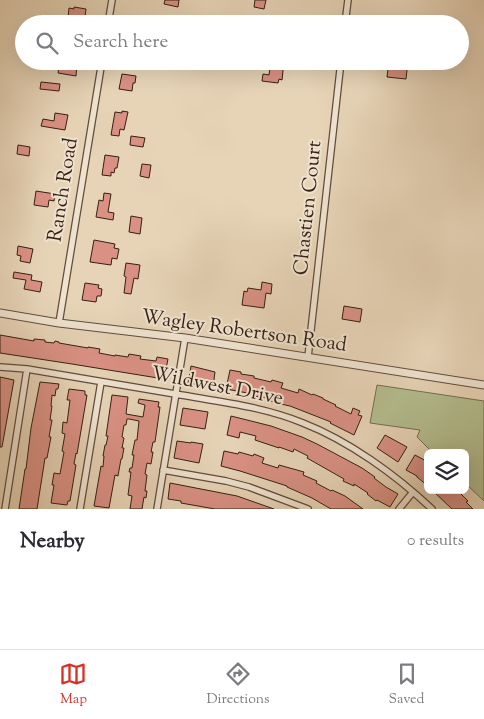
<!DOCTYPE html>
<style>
:root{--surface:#fff;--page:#f2f2f3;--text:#2b2b33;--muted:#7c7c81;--line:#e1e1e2;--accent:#d93025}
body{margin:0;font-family:"Sorts Mill Goudy",serif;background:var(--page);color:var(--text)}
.controls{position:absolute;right:15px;bottom:15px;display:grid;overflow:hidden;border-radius:8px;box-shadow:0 5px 20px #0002}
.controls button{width:45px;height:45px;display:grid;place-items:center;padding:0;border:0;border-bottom:1px solid var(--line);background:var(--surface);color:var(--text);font:25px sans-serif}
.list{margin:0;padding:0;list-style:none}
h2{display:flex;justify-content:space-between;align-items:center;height:65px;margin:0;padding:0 20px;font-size:21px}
h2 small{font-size:16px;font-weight:400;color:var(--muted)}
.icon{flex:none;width:28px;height:28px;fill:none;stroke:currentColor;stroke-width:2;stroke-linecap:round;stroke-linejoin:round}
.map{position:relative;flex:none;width:484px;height:509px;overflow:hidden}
.search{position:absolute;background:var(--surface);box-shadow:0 5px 20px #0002;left:15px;right:15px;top:15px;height:55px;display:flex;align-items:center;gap:12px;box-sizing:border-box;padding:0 18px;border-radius:28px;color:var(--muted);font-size:19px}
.sheet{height:140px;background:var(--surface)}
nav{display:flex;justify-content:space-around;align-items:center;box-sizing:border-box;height:70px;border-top:1px solid var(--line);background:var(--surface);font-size:14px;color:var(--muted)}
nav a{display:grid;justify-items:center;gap:2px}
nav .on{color:var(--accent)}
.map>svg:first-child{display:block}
.green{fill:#b4bd8f;stroke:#746e51}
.building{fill:#da9184;stroke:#351f13}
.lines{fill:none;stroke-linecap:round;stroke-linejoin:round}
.minor-casing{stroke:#624c3c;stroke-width:8}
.tertiary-casing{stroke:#624c3c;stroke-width:9}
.minor{stroke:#efe3d0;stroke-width:5.5}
.tertiary{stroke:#efe3d0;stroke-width:7}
.labels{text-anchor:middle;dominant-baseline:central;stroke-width:4;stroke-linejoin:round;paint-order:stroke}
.street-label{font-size:20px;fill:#351f13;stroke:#efe3d0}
</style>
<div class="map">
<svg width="484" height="509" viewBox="0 0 484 509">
<rect width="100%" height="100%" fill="#e7d4b7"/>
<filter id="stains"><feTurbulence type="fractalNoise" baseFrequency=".004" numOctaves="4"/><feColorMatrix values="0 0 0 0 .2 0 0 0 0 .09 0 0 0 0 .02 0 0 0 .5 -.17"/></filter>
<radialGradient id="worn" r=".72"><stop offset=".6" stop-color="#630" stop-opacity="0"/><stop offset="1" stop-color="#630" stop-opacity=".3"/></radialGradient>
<path class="green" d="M377,385L484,401V501L465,483V453H433L417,437L420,430L370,423Z"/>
<path class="building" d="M165,0H179L178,7L164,4Z
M255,0H266L264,9L254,7Z
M74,7L86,9L84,24H63L64,17L68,18L69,8L74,9Z
M130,18L148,21V24H129Z
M60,61L77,64L76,76L58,73Z
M274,61H284L282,80L279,79L278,83L262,81L263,74L269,75L270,67H273Z
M389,61H408L406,79L387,77Z
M122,74L136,76L135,83H133L132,91L119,89Z
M41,82L60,84L59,91L40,89Z
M122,111L128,112L124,130L120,129L119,136L111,135L115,112L122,113Z
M55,113L68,115L65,130L41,126L43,119L54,121Z
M131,136L145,138L143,147L130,145Z
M18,145L30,147L29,156L17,154Z
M105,155L119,157L117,168H115L114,173L111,172V176L102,175Z
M142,164L151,165L149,178L140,176Z
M36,191L55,194L54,201L49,200L48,207L34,205Z
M104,193L111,194L108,212L114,213L113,220L96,217L99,200L103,201Z
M131,216L142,218L140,234L129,232Z
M94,240L115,244L114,248L119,249L117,259L112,258L111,265L90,262Z
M18,246L33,249L30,263L20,261L21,256L17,255Z
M126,263L140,265L138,279L134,278L131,294L124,293L126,277L124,276Z
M14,272L32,275L31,280L42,282L40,292L24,289L26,280L13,278Z
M262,282L272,284L271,294L266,293L264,308L242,305L244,291L247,292L248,288L261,290Z
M85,283L99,285L98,288L102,289L101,296H97L96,302L82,300Z
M344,306L362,309L360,322L342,319Z
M0,335L34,341V339L45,340V342L54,343L55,341L59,342V343L88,348V347L100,349L99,353L115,356V355L128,357L129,354L141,356L140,359L156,361L157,357L168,359L164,379L72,364L0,353Z
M191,366L215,372L213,387L188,383Z
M230,370L241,372V374L254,376V378L271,382L272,380L283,383L281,388L298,393L299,389L312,395L313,394L323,398V399L336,405L335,406L351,414L353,408L360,411L358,415L362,416L354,435L330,423L331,422L290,406L276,403L266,399V398L253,396V394L226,389Z
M0,377L14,380L2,447H0Z
M40,382L59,384L58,389H56L55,396L52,395L51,406H52L50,420H52L49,437H51L47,458H45L37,509H19L25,469H26L31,428Z
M69,389L85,391V395H87L77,454L76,453L74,464L76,465L70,501H68L67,505L51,503L54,485H52L54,473L60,474L64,452L62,451L65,434L62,433L63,422L67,423L70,400H67Z
M112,395L128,397L126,414L143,417L145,405L138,403L139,399L159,402L158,407H160L155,442H153L151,452H153L151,464L147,463L145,474L147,475L145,491H147L146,498L144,497L142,509H130L132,496L128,495L131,472H129L130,468H132L134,455H132L135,440H137L139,421L129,419H127L126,425H124L122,437L124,438L122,448H124L122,459H121L118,476L115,475L109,508L94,506L101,466L103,467L104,456H103L105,445H106L108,436H106Z
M183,408L208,412L205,429L180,425Z
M231,416L271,426L302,437L317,444L362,468L375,477L374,478L386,487L398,494L390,507L377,500L376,501L367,494L368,493L354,484V486L343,481L344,479L307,458L308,456L294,449L293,452L279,447V448L255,440L256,436L240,432L239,438L227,435Z
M385,435L407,447L398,462L377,448Z
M177,441L191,443V442L203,444L199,463L174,458Z
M224,451L238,454L239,452L253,456L254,454L264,458L262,463L278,468L279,465L304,472L303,475L317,481L316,483L331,491L332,490L345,496L363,509H331L312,498L287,487V486L240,471L221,466Z
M415,455L428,462V486L417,477V476L406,470Z
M170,483L237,496L274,509H215L181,503V501L168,499Z
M432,490H457L468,501L466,502L473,509H452Z"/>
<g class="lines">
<defs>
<path id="minor" d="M108,24L112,0
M345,24L348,0
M59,323L102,61
M308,357L341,61
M0,367L27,369C78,378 130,386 181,395C222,402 264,407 303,423C349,441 396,475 432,509
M163,470L226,481L249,487L308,509
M5,509L27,369
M80,509L101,382
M157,509L185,338
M399,509L413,492"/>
<path id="tertiary" d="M0,313L59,323L185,338L484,385"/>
</defs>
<use href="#minor" class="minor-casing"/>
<use href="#tertiary" class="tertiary-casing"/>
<use href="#minor" class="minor"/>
<use href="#tertiary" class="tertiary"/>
</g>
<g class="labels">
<g class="street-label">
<text transform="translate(64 190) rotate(-81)">Ranch Road</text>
<text transform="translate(309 208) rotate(-84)">Chastien Court</text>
<text transform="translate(244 332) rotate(8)">Wagley Robertson Road</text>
<text transform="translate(217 387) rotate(11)">Wildwest Drive</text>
</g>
</g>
<rect width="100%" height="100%" filter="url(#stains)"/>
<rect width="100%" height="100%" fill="url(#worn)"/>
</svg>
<div class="controls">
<button><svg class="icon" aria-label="layers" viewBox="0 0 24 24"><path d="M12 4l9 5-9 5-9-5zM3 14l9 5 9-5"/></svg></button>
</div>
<div class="search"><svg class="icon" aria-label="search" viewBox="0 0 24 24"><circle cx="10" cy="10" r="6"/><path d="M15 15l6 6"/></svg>Search here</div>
</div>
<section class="sheet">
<h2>Nearby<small>0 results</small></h2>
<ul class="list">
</ul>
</section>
<nav>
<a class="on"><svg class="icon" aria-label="map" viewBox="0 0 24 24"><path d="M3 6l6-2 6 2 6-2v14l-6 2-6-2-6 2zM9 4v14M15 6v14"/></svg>Map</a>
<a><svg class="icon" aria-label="directions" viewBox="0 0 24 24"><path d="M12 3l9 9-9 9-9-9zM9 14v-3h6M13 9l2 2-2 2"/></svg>Directions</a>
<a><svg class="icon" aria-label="saved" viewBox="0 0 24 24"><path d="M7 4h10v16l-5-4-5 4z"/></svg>Saved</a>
</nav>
